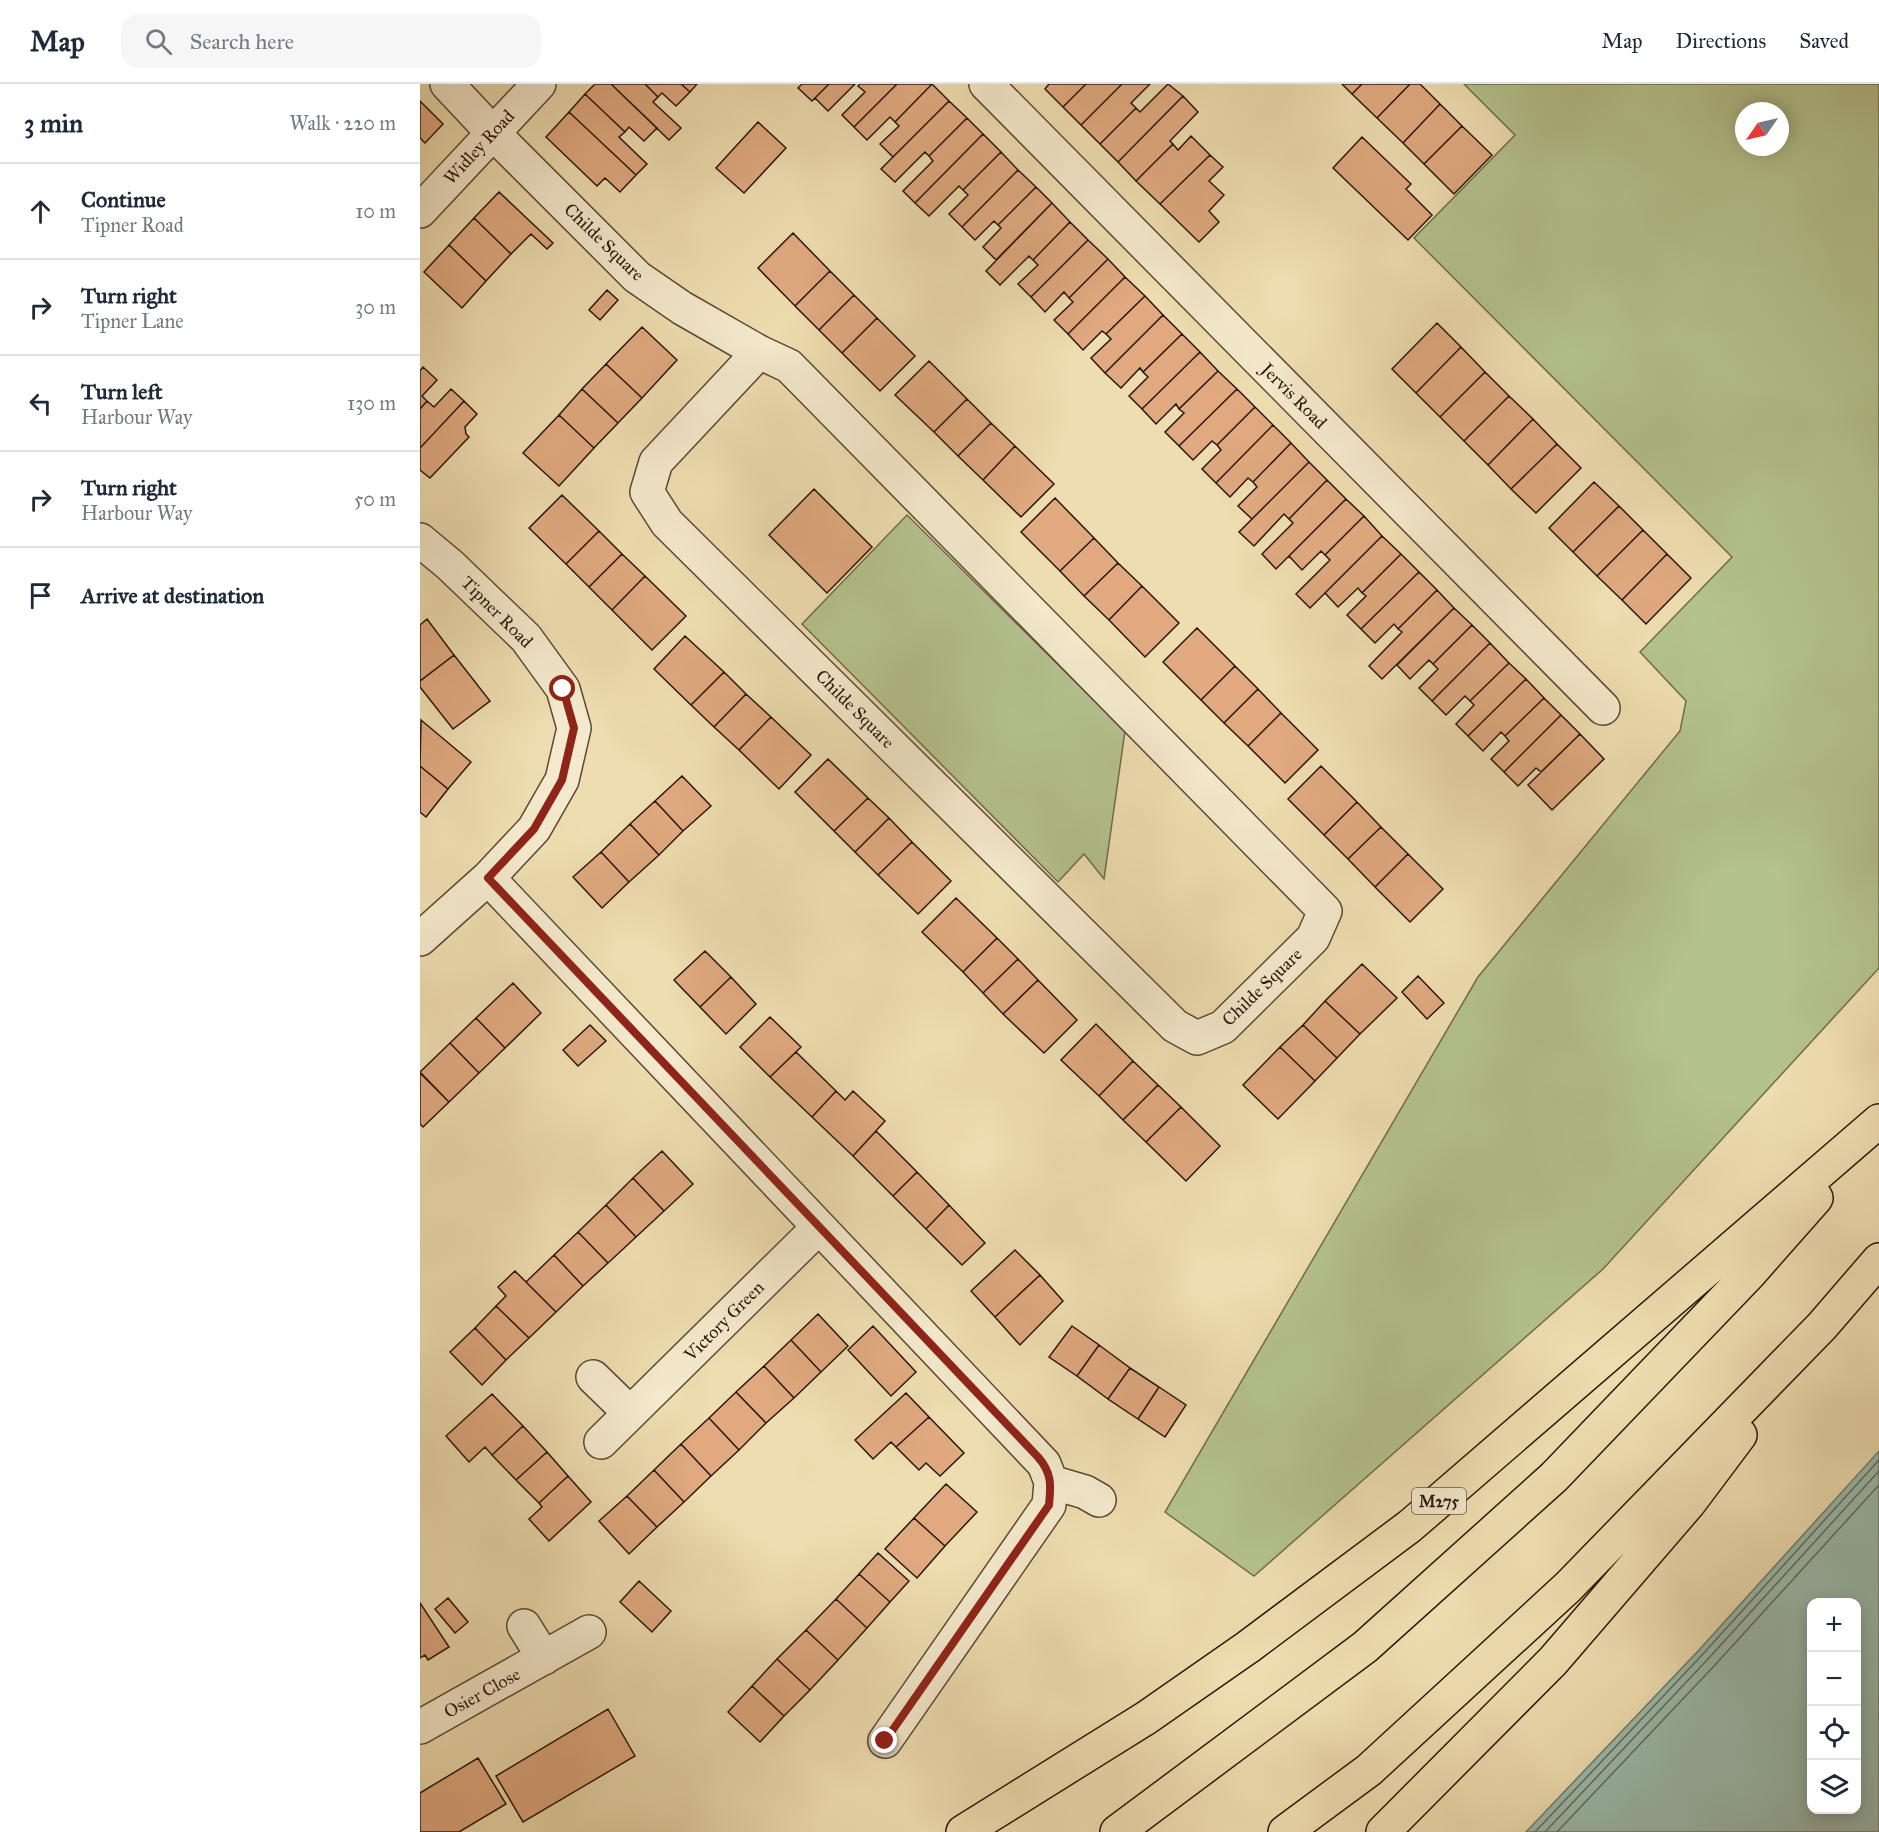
<!DOCTYPE html>
<meta charset="utf-8">
<style>
:root{--surface:#fff;--page:#f6f6f7;--text:#1f2937;--muted:#747a83;--line:#e0e1e3}
body{margin:0;font-family:"IM FELL Great Primer",serif;background:var(--page);color:var(--text)}
.controls{position:absolute;right:18px;bottom:18px;display:grid;overflow:hidden;border-radius:12px;box-shadow:0 3px 15px #0003}
.controls button{width:54px;height:54px;display:grid;place-items:center;padding:0;border:0;border-bottom:2px solid var(--line);background:var(--surface);color:var(--text);font:30px sans-serif}
.compass{position:absolute;left:1315px;top:18px;width:54px;height:54px;border-radius:50%;background:var(--surface);box-shadow:0 3px 15px #0003;rotate:236deg}
.stop{position:absolute;width:18px;height:18px;margin:-14px;border:4px solid #8f2418;border-radius:50%;background:#fff}
.stop.end{background:#8f2418;border-color:#fff;box-shadow:0 2px 6px #0008}
.list{margin:0;padding:0;list-style:none}
h2{display:flex;justify-content:space-between;align-items:center;height:78px;margin:0;padding:0 24px;font-size:26px}
h2 small{font-size:20px;font-weight:400;color:var(--muted)}
.list li{display:grid;grid-template-columns:39px 1fr auto;gap:18px;align-items:center;box-sizing:border-box;height:96px;padding:0 24px;border-top:2px solid var(--line)}
.list b{display:block;font-size:22px;white-space:nowrap}
.list p{margin:0;font-size:20px;white-space:nowrap;color:var(--muted)}
.list em{font-size:20px;font-style:normal;color:var(--muted)}
.icon{flex:none;width:33px;height:33px;fill:none;stroke:currentColor;stroke-width:2;stroke-linecap:round;stroke-linejoin:round}
.map{position:relative;flex:none;width:1459px;height:1748px;overflow:hidden}
header{display:flex;align-items:center;gap:36px;box-sizing:border-box;height:84px;padding:0 30px;background:var(--surface);border-bottom:2px solid var(--line)}
header strong{font-size:28px}
nav{display:flex;gap:33px;margin-inline-start:auto;font-size:21px}
.search{width:420px;height:54px;background:var(--page);display:flex;align-items:center;gap:15px;box-sizing:border-box;padding:0 21px;border-radius:18px;color:var(--muted);font-size:22px}
main{display:flex}
aside{flex:1;background:var(--surface)}
.map>svg:first-child{display:block}
.green{fill:#b4c28e;stroke:#706c4c;stroke-width:1.5;fill-rule:evenodd}
.water{fill:#99bbae;stroke:#6d796d;stroke-width:1.5;fill-rule:evenodd}
.lines{fill:none;stroke-linecap:round;stroke-linejoin:round}
.shore{stroke:#62685c;stroke-width:1.5}
.building{fill:#e0a980;stroke:#2b160b;stroke-width:1.5}
.street-casing{stroke:#5c4834;stroke-width:36}
.highway-casing{stroke:#2b160b;stroke-width:36}
.street{stroke:#f4e9cc;stroke-width:33}
.highway{stroke:#eeddb0;stroke-width:33}
.route{stroke:#8f2418;stroke-width:8}
.labels{text-anchor:middle;dominant-baseline:central;stroke-width:4.5;stroke-linejoin:round;paint-order:stroke}
.shield{fill:#f4e9cc;stroke:#675545;stroke-width:1.5}
.shield-label{font-size:16px;font-weight:bold;fill:#2b160b}
.street-label{font-size:18px;fill:#2b160b;stroke:#f4e9cc}
</style>
<header>
<strong>Map</strong>
<div class="search"><svg class="icon" aria-label="search" viewBox="0 0 24 24"><circle cx="10" cy="10" r="6"/><path d="M15 15l6 6"/></svg>Search here</div>
<nav><a>Map</a><a>Directions</a><a>Saved</a></nav>
</header>
<main>
<aside>
<h2>3 min<small>Walk · 220 m</small></h2>
<ul class="list">
<li><svg class="icon" aria-label="ahead" viewBox="0 0 24 24"><path d="M12 20V5M6 11l6-6 6 6"/></svg><div><b>Continue</b><p>Tipner Road</p></div><em>10 m</em></li>
<li><svg class="icon" aria-label="right" viewBox="0 0 24 24"><path d="M7 20v-9h11M14 6l5 5-5 5"/></svg><div><b>Turn right</b><p>Tipner Lane</p></div><em>30 m</em></li>
<li><svg class="icon" aria-label="left" viewBox="0 0 24 24"><path d="M17 20v-9H6M10 6l-5 5 5 5"/></svg><div><b>Turn left</b><p>Harbour Way</p></div><em>130 m</em></li>
<li><svg class="icon" aria-label="right" viewBox="0 0 24 24"><path d="M7 20v-9h11M14 6l5 5-5 5"/></svg><div><b>Turn right</b><p>Harbour Way</p></div><em>50 m</em></li>
<li><svg class="icon" aria-label="arrive" viewBox="0 0 24 24"><path d="M6 21V4h12l-3 4 3 4H6"/></svg><div><b>Arrive at destination</b></div></li>
</ul>
</aside>
<div class="map">
<svg width="1459" height="1748" viewBox="0 0 1459 1748">
<rect width="100%" height="100%" fill="#eeddb0"/>
<filter id="stains"><feTurbulence type="fractalNoise" baseFrequency=".00333" numOctaves="4"/><feColorMatrix values="0 0 0 0 .2 0 0 0 0 .09 0 0 0 0 .02 0 0 0 .5 -.17"/></filter>
<radialGradient id="worn" r=".72"><stop offset=".6" stop-color="#630" stop-opacity="0"/><stop offset="1" stop-color="#630" stop-opacity=".3"/></radialGradient>
<path class="green" d="M1044,0H1459V884L1183,1185L834,1492L745,1428L1058,893L1260,647L1266,617L1220,568L1312,473L994,154L1095,51ZM1324,27H1360V63H1324Z
M487,431L705,647L684,795L664,770L638,798L382,540Z"/>
<path class="water" d="M1459,1367V1748H1106L1279,1566ZM1392,1518H1436V1726H1392Z"/>
<g class="lines">
<path class="shore" d="M1115,1748L1283,1570L1459,1376
M1125,1748L1288,1575L1459,1387
M1137,1748L1295,1581L1459,1401"/>
</g>
<path class="building" d="M175,0H191L237,44L224,57L209,43L205,48L165,10Z
M191,0H225L238,13L233,18L261,44L249,56Z
M225,0H261L270,8L256,22L242,9L238,13Z
M261,0H277L270,8Z
M382,0H409L392,17L378,4Z
M409,0H435L408,27L395,14Z
M440,0H477L434,43L422,31L445,8L438,2Z
M477,0H512L475,38L470,33L447,56L434,43Z
M512,0L529,17L473,73L460,60L479,42L475,38Z
M629,0H666L643,23L625,5Z
M666,0H702L661,41L643,23Z
M702,0H730L711,19L716,24L680,60L661,41Z
M748,0L763,12L698,78L680,60L716,24L720,28Z
M922,0H942L932,10Z
M942,0H990L957,34L932,10Z
M990,0H1000L1020,20L983,59L957,34Z
M165,10L205,48L199,53L227,80L216,91L149,28Z
M763,12L778,28L750,57L753,60L716,97L698,78Z
M0,17L23,40L5,59L0,54Z
M529,17L547,34L509,72L505,68L475,98L461,85Z
M1020,20L1042,42L1004,80L983,59Z
M149,28L216,91L200,108L185,94L177,102L126,53Z
M547,34L563,50L495,119L483,107L513,77L509,72Z
M338,38L366,64L324,109L296,84Z
M1042,42L1072,71L1034,110L1004,80Z
M563,50L581,68L543,106L539,102L509,132L495,119Z
M771,52L790,71L740,120L716,97L753,60L758,66Z
M942,53L991,100L986,105L1012,131L988,156L913,84Z
M581,68L598,86L542,143L529,130L548,111L543,106Z
M790,71L803,83L789,97L804,111L789,127L799,138L779,158L740,120Z
M598,86L616,103L578,141L574,137L555,156L542,143Z
M616,103L632,119L576,176L563,163L581,144L578,141Z
M79,108L133,159L127,165L111,150L91,170L54,134Z
M632,119L650,138L613,176L609,172L580,201L566,187Z
M54,134L91,170L66,197L29,161Z
M650,138L668,156L611,213L598,200L618,181L613,176Z
M373,149L410,187L375,222L338,184Z
M668,156L688,175L649,214L644,208L625,228L611,213Z
M29,161L66,197L42,224L4,188Z
M688,175L705,193L648,250L634,236L653,218L649,214Z
M410,187L434,211L399,246L375,222Z
M705,193L725,212L686,250L682,247L663,266L648,250Z
M187,206L198,216L180,236L169,226Z
M434,211L457,234L422,269L399,246Z
M725,212L743,231L685,289L671,274L691,255L686,250Z
M743,231L762,250L723,288L720,284L701,304L685,289Z
M457,234L495,272L460,307L422,269Z
M1017,239L1041,263L996,309L972,285Z
M222,243L257,276L222,314L186,280Z
M762,250L780,268L722,325L709,312L728,293L723,288Z
M1041,263L1065,288L1020,333L996,309Z
M780,268L798,287L759,325L756,320L736,340L722,325Z
M509,277L547,315L514,348L475,311Z
M186,280L222,314L198,339L162,305Z
M3,283L17,296L2,312L7,317L0,325V287Z
M798,287L817,305L759,362L745,348L764,329L759,325Z
M1065,288L1089,312L1044,357L1020,333Z
M31,305L44,317L0,364V325L7,317L14,323Z
M162,305L198,339L174,364L139,331Z
M817,305L835,323L797,361L792,357L773,376L759,362Z
M1089,312L1113,335L1068,381L1044,357Z
M547,315L571,339L538,372L514,348Z
M44,317L57,330L45,343L46,350L49,353L10,394L0,386V364Z
M835,323L853,341L796,399L782,385L801,366L797,361Z
M139,331L174,364L139,402L103,369Z
M1113,335L1137,360L1091,405L1068,381Z
M571,339L595,362L563,396L538,372Z
M853,341L871,359L833,398L828,394L810,413L796,399Z
M871,359L889,378L832,435L818,422L837,403L833,398Z
M1137,360L1161,384L1116,429L1091,405Z
M595,362L634,400L601,433L563,396Z
M889,378L907,396L869,435L864,430L834,462L819,448Z
M907,396L926,415L856,485L842,470L873,439L869,435Z
M1174,398L1199,422L1153,468L1129,444Z
M394,405L452,463L407,509L349,451Z
M142,411L179,447L146,480L109,444Z
M635,414L674,454L640,487L601,448Z
M926,415L944,432L905,471L901,467L882,486L869,472Z
M1199,422L1223,446L1177,492L1153,468Z
M944,432L962,452L890,524L876,510L910,476L905,471Z
M1223,446L1247,470L1202,516L1177,492Z
M179,447L202,470L169,503L146,480Z
M962,452L981,470L942,509L938,504L918,523L905,509Z
M674,454L698,479L664,512L640,487Z
M202,470L225,492L192,526L169,503Z
M981,470L999,488L941,545L927,531L946,512L942,509Z
M1247,470L1271,494L1226,540L1202,516Z
M698,479L722,502L689,536L664,512Z
M999,488L1017,506L978,545L974,540L955,559L941,545Z
M225,492L266,532L232,566L192,526Z
M722,502L759,539L725,573L689,536Z
M1017,506L1034,524L962,595L949,582L982,548L978,545Z
M1034,524L1052,541L1013,580L1009,576L990,595L977,581Z
M7,535L34,571L0,597V541Z
M1052,541L1070,559L1012,617L999,604L1018,585L1013,580Z
M777,544L815,582L781,616L743,578Z
M265,552L304,588L271,621L234,585Z
M1070,559L1089,579L1050,617L1045,612L1026,631L1012,617Z
M34,571L70,617L33,645L0,603V597Z
M1089,579L1106,595L1048,652L1036,640L1054,621L1050,617Z
M815,582L838,605L804,639L781,616Z
M304,588L326,610L294,643L271,621Z
M1106,595L1124,614L1085,652L1081,648L1063,667L1048,652Z
M838,605L861,629L828,662L804,639Z
M326,610L351,633L319,666L294,643Z
M1124,614L1141,631L1084,688L1071,675L1089,657L1085,652Z
M861,629L898,666L865,699L828,662Z
M1141,631L1160,650L1121,688L1116,684L1098,702L1084,688Z
M351,633L391,671L359,705L319,666Z
M1,636L51,678L28,705L0,682Z
M1160,650L1184,675L1132,726L1108,701Z
M408,675L448,714L414,747L375,708Z
M0,682L28,705L6,733L0,728Z
M901,682L937,718L904,751L868,715Z
M262,692L291,722L263,747L235,717Z
M448,714L469,734L435,768L414,747Z
M235,717L263,747L239,771L210,740Z
M937,718L961,743L928,775L904,751Z
M469,734L492,758L458,791L435,768Z
M210,740L239,771L209,798L181,768Z
M961,743L988,770L955,803L928,775Z
M492,758L531,797L498,830L458,791Z
M181,768L209,798L182,824L153,793Z
M988,770L1023,805L990,838L955,803Z
M536,814L577,854L543,888L502,848Z
M577,854L598,875L563,909L543,888Z
M285,867L311,893L280,923L254,896Z
M598,875L618,896L583,930L563,909Z
M942,880L977,914L940,950L905,917Z
M998,892L1024,919L1007,935L982,908Z
M311,893L336,920L306,950L280,923Z
M618,896L657,936L624,969L583,930Z
M93,899L121,929L85,964L56,934Z
M905,917L940,950L917,974L883,941Z
M350,933L381,963L350,993L320,963Z
M56,934L85,964L59,989L30,959Z
M676,940L713,977L679,1012L641,976Z
M170,941L186,957L158,982L143,966Z
M883,941L917,974L895,997L860,963Z
M30,959L59,989L29,1018L0,988Z
M860,963L895,997L858,1035L823,1001Z
M376,968L416,1007L392,1033L350,993Z
M713,977L738,1001L703,1036L679,1012Z
M0,989L29,1018L3,1043L0,1040Z
M738,1001L761,1023L726,1058L703,1036Z
M416,1007L425,1016L433,1007L465,1037L433,1072L392,1033Z
M761,1023L800,1062L766,1097L726,1058Z
M456,1047L497,1088L473,1112L433,1072Z
M242,1067L273,1100L244,1127L213,1094Z
M497,1088L529,1121L506,1145L473,1112Z
M213,1094L244,1127L216,1153L186,1121Z
M186,1121L216,1153L188,1179L158,1148Z
M529,1121L565,1159L542,1181L506,1145Z
M158,1148L188,1179L163,1202L134,1171Z
M595,1166L620,1191L575,1233L551,1207Z
M134,1171L163,1202L136,1228L106,1198Z
M95,1187L136,1228L109,1254L76,1222L86,1212L78,1203Z
M620,1191L643,1217L600,1261L575,1233Z
M76,1222L109,1254L86,1276L55,1244Z
M398,1230L428,1262L401,1288L371,1256Z
M453,1242L496,1288L471,1312L428,1266Z
M652,1242L679,1261L657,1292L629,1273Z
M55,1244L86,1276L62,1301L30,1268Z
M371,1256L401,1288L374,1314L344,1282Z
M679,1261L710,1284L688,1315L657,1292Z
M344,1282L374,1314L346,1339L316,1308Z
M710,1284L739,1303L718,1335L688,1315Z
M739,1303L766,1321L745,1353L718,1335Z
M316,1308L346,1339L319,1366L289,1334Z
M486,1309L509,1333L476,1363L471,1358L453,1375L435,1356Z
M72,1310L103,1342L72,1371L65,1363L49,1378L26,1352Z
M509,1333L544,1369L520,1392L506,1379L499,1386L476,1363Z
M289,1334L319,1366L291,1392L261,1360Z
M103,1342L127,1368L96,1396L72,1371Z
M261,1360L291,1392L264,1418L234,1386Z
M127,1368L148,1392L119,1419L96,1396Z
M234,1386L264,1418L237,1443L207,1412Z
M148,1392L171,1418L129,1457L109,1435L122,1423L119,1419Z
M526,1400L557,1428L525,1462L494,1434Z
M207,1412L237,1443L209,1470L179,1437Z
M494,1434L525,1462L497,1494L465,1465Z
M458,1469L489,1497L470,1518L439,1490Z
M439,1490L470,1518L447,1544L416,1515Z
M219,1497L251,1527L232,1548L200,1518Z
M28,1514L48,1538L35,1549L15,1525Z
M416,1515L447,1544L418,1576L386,1546Z
M0,1519L29,1563L8,1576L5,1571L0,1574Z
M386,1546L418,1576L390,1606L357,1575Z
M357,1575L390,1606L364,1632L332,1602Z
M332,1602L364,1632L340,1658L308,1628Z
M188,1625L215,1672L103,1738L76,1692Z
M58,1674L86,1720L39,1748H0V1709Z"/>
<g class="lines">
<defs>
<path id="street" d="M27,0L73,49L217,193L262,224L339,268L369,282L905,827L893,854L803,943L777,954L755,942L247,439L227,408L236,378L339,268
M566,0L1183,624
M0,127L119,0
M0,456L30,481L106,554L143,605L154,644L142,696L114,745L68,794L0,855
M68,794L624,1380L631,1398L629,1421L465,1657
M173,1293L210,1329
M181,1358L398,1144
M631,1398L665,1408L679,1416
M104,1542L124,1574
M0,1643L169,1548"/>
<path id="highway" d="M543,1748L726,1634L828,1563L990,1442L1459,1037
M697,1748L945,1563L1134,1393L1329,1190L1396,1114
M865,1748L949,1686L1148,1503L1402,1242L1459,1176
M963,1748L1133,1577L1269,1419L1320,1351"/>
</defs>
<use href="#street" class="street-casing"/>
<use href="#highway" class="highway-casing"/>
<use href="#street" class="street"/>
<use href="#highway" class="highway"/>
</g>
<g class="lines">
<path class="route" d="M143,605L154,644L142,696L114,745L68,794L618,1373C632,1389 631,1401 629,1421L465,1657"/>
</g>
<g class="labels">
<rect class="shield" x="992" y="1404" width="54" height="26" rx="4.5"/>
<g class="shield-label">
<text x="1019" y="1417">M275</text>
</g>
<g class="street-label">
<text transform="translate(59 63) rotate(-47)">Widley Road</text>
<text transform="translate(184 158) rotate(44)">Childe Square</text>
<text transform="translate(874 312) rotate(45)">Jervis Road</text>
<text transform="translate(77 528) rotate(45)">Tipner Road</text>
<text transform="translate(435 625) rotate(45)">Childe Square</text>
<text transform="translate(842 903) rotate(-44)">Childe Square</text>
<text transform="translate(304 1237) rotate(-45)">Victory Green</text>
<text transform="translate(62 1609) rotate(-29)">Osier Close</text>
</g>
</g>
<rect width="100%" height="100%" filter="url(#stains)"/>
<rect width="100%" height="100%" fill="url(#worn)"/>
</svg>
<div class="controls">
<button>+</button>
<button>−</button>
<button><svg class="icon" aria-label="locate" viewBox="0 0 24 24"><circle cx="12" cy="12" r="6"/><path d="M12 2v4M12 18v4M2 12h4M18 12h4"/></svg></button>
<button><svg class="icon" aria-label="layers" viewBox="0 0 24 24"><path d="M12 4l9 5-9 5-9-5zM3 14l9 5 9-5"/></svg></button>
</div>
<svg class="compass" viewBox="-18 -18 36 36"><path d="M0-13l5 13h-10z" fill="#e53935"/><path d="M0 13l5-13h-10z" fill="#747a83"/></svg>
<div class="stop" style="left:143px;top:605px"></div>
<div class="stop end" style="left:465px;top:1657px"></div>
</div>
</main>
